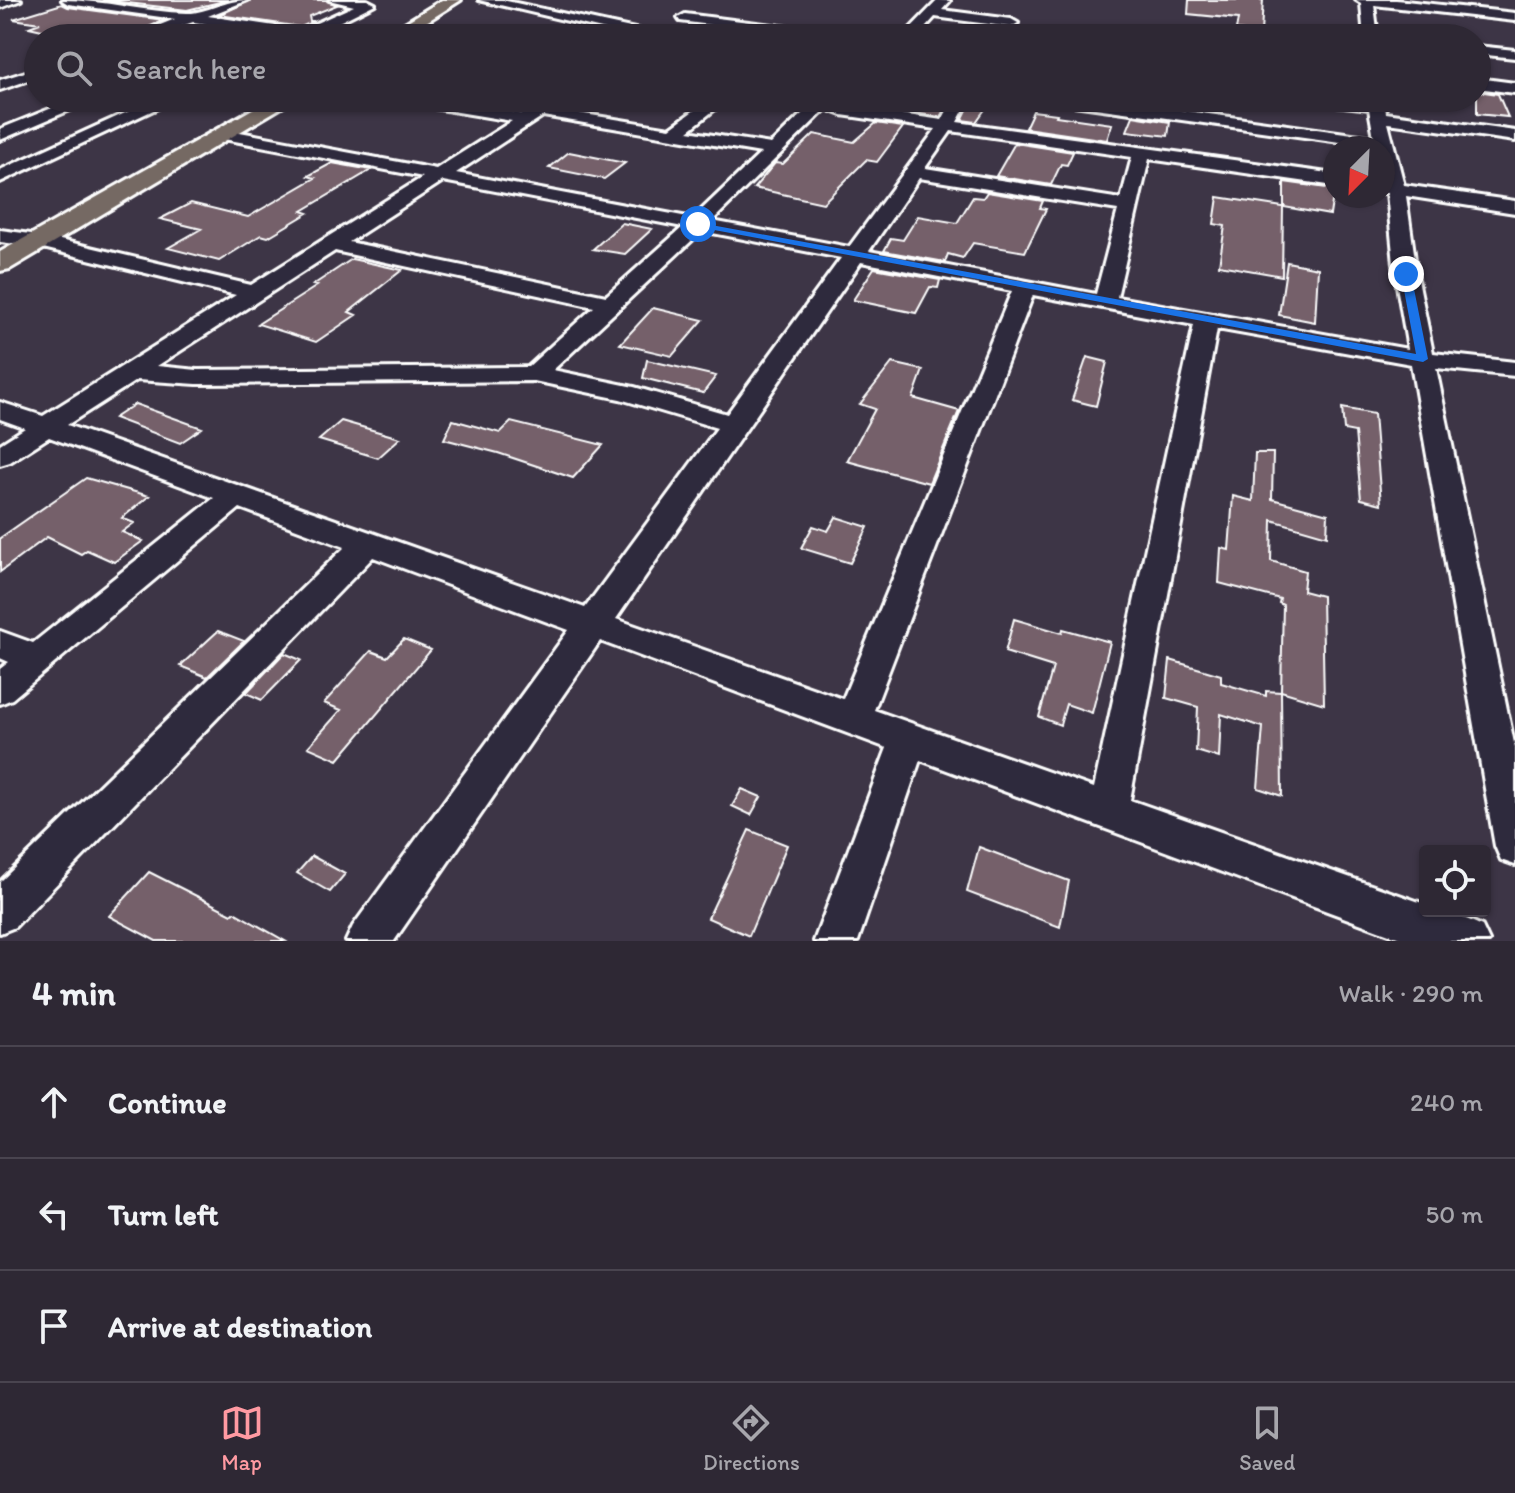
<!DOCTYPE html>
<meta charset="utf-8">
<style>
:root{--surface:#2e2834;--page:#3a3440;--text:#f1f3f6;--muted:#a7a6ac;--line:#49444f;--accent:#ff9aa2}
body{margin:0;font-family:Itim,sans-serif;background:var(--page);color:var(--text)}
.controls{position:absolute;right:24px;bottom:24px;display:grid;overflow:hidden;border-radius:8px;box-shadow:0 2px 6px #0004}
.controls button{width:72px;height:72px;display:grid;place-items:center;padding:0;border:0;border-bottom:2px solid var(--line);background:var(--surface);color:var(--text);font:40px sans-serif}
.compass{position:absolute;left:1323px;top:136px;width:72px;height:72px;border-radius:50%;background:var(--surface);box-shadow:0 2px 6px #0004;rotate:204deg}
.stop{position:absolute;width:24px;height:24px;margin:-18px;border:6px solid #1a73e8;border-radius:50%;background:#fff}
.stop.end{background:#1a73e8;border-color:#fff;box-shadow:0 2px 8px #0008}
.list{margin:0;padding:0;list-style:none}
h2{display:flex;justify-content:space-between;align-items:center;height:104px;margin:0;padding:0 32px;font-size:34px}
h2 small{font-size:26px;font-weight:400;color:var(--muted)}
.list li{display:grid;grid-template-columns:52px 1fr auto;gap:24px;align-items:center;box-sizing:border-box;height:112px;padding:0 32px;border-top:2px solid var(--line)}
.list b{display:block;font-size:30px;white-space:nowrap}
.list em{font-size:26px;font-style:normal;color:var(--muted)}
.icon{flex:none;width:44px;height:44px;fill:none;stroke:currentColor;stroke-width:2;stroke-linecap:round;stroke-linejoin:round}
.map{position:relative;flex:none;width:1515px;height:941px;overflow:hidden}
.search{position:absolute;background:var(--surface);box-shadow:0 2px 6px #0004;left:24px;right:24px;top:24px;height:88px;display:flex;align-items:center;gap:20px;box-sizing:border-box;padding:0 28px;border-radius:44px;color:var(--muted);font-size:30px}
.sheet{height:440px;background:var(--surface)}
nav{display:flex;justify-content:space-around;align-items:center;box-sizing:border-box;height:112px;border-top:2px solid var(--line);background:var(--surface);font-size:22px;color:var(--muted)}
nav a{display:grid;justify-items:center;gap:4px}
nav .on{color:var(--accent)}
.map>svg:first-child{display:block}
.building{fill:#75616b;stroke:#fff;stroke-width:2}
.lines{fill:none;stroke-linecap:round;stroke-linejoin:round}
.minor-casing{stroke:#fff;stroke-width:6}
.major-casing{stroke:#fff;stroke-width:6}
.minor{fill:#2f2a3d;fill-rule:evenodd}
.major{fill:#756964;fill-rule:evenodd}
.route{fill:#1a73e8}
</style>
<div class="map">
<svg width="1515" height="941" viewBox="0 0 1515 941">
<rect width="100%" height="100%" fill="#3d3546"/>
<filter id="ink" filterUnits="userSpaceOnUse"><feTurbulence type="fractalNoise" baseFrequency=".0125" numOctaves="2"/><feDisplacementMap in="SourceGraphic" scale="16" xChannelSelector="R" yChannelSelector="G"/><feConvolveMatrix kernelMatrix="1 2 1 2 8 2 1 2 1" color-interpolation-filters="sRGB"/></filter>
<g filter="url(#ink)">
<path class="building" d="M102,0H228L187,10Z
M251,0H326L337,5L309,16L310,21H314L301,27L219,15Z
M1189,0H1263L1261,33L1236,30L1238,19L1188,14Z
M62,4L68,7L164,20L125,38H77L29,27L40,23L13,19Z
M193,25L282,38H157Z
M1477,91L1498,94L1508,117L1477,114Z
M913,98H951L940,117L888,109L892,105L912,108Z
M973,98H993L976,122L962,120Z
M1033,111L1057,114L1056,116L1112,124L1107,140L1025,128Z
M1133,116L1170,122L1168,136L1127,131Z
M876,123L903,127L877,162L866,160L823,203L754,188L775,163L783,164L814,134L854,142Z
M1015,143L1073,152L1067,165L1061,164L1051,185L996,176Z
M569,152L625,163L604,179L549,168Z
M332,163L371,170L302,211L308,213L268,237L261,235L219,261L168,248L201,229L160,219L191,203L248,217L315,178L308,176Z
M1284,182L1334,189L1330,215L1284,207Z
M987,192L1043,201L1040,208L1046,209L1025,252L973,243L963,258L948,254L945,262L884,251L891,238L903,240L918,216L957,223L973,197L983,198Z
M1218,197L1283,207L1282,276L1219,265L1225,226L1214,224Z
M622,223L652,229L625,254L593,249Z
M352,259L402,270L349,312L356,315L316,342L258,324L317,286L313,285Z
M1287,262L1318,268L1315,322L1279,315Z
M874,268L940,280L938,288L930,287L916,313L853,300Z
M653,308L703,320L672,356L620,344Z
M1087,357L1107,362L1096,406L1072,400Z
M647,360L716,376L703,393L643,378Z
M892,363L923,370L913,398L959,411L929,483L847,461L875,409L860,404Z
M135,404L202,428L180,443L114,418Z
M1342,408L1374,414L1381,504L1361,499L1355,432L1344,430Z
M453,420L500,433L511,422L603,445L573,478L498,453L444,439Z
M341,421L400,438L378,458L319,440Z
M1255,453H1273L1272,499L1328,514L1327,536L1272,520L1271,561L1305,571L1303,591L1322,596L1324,704L1281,691L1283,605L1279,603L1280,599L1219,583L1221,548L1229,550L1233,496L1253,501Z
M86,478L149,496L122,518L134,523L122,532L143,541L114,562L87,550L81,554L47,537L0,572V538Z
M836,517L868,527L850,563L801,548L813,526L828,531Z
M1014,619L1062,633L1063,629L1110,642L1092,713L1066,704L1060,725L1039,717L1053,667L1005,652Z
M218,631L244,641L207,677L180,666Z
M404,639L431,650L338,760L308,747L341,710L324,703L371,651L387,657Z
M284,653L301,660L262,700L246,693Z
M1170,660L1221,675V683L1266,696V691L1281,692L1282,796L1258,788L1263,727L1221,714L1219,758L1196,751L1198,707L1166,698Z
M742,789L761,797L751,815L732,806Z
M749,830L787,845L749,936L708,918Z
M979,847L1069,881L1060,927L967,892Z
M312,856L345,874L330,892L297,873Z
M149,872L232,914L234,912L285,941H156L109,916Z"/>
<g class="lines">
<defs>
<path id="minor" d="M0,0H21L0,8Z
M62,0C104,0 145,12 187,13C204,14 225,0 248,0L208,16L301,30L354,6L329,0H367L375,4L309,37L287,38L289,36L193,22L148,38H128L175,19L68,4Z
M479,0H502L658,34L665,38H640Z
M938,0L950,1L942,10L1011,19L1018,23L1011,27L935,17L916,38H901Z
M1356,0H1396L1515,13V21L1374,5L1378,38H1364L1361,3Z
M685,14L845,34L852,38H813L680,21L678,18Z
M1477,46L1515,50V58L1477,54Z
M38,68V77L0,90V80Z
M1477,78L1515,83V93L1477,88Z
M77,98L96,99L0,140V129Z
M158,98H179L0,182V170Z
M396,98H432L524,114L549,98H568L554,109L670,128L711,98H729L688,131L771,144L812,104L802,98H824L845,106L942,120L954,98H970L957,122L1335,174V186L1149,159L1117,297L1408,349L1395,274L1387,193H1383V148L1059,103L1051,98H1093L1374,137L1369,109L1319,103L1311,98H1384L1386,113L1515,131V141L1388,123L1404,185L1515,201V213L1406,196L1417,274L1433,353L1515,362V376L1436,368L1515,748V865L1501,860L1495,846L1411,364L1217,329L1130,800L1425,904V911C1446,911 1463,917 1482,926L1489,941H1408L920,760L858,941H814L887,748L600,641L394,941H346L353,926L569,630L373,557L15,927L0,933V882L345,547L240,508L12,699L0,704V669L9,662L0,658V631L33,643L214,498L49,437L10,462L0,465V444L25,428L0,419V402L43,416L236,295L39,247L0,242V230L39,235L251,285L423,177L224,139L218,138L216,134L218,130L224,129L436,169L512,121L404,103ZM826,109L842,115L936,129L849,247L712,221ZM543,116L761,153L693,218L456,173ZM951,131L1132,157L1121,199L925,168ZM919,178L1118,210L1096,294L869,251ZM443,181L683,227L606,296L349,242ZM702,231L841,258L727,414L634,387L553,370ZM335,251L594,307L528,367L197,370L157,366ZM861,262L1012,291L843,699L616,619ZM1033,295L1194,325L1094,788L874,710ZM137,380L197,384L534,381L620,399L717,428L585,608L67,425Z"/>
<path id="major" d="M442,0H461L401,38H380Z
M272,98H297L10,269L0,271V252Z"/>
</defs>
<use href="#minor" class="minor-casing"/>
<use href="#major" class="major-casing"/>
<use href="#minor" class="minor"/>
<use href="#major" class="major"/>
</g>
</g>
<path class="route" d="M695,222L1416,354L1401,274L1406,271L1411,274L1428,359L1423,362L698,227Z"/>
</svg>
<div class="controls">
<button><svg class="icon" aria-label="locate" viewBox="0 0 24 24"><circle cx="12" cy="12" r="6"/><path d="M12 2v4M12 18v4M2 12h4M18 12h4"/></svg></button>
</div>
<svg class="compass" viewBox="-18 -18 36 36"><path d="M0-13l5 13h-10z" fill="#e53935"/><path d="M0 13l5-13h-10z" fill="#a7a6ac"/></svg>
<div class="stop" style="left:698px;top:224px"></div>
<div class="stop end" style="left:1406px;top:274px"></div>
<div class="search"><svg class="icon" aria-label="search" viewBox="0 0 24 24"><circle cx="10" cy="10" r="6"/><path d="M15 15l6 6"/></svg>Search here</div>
</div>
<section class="sheet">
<h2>4 min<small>Walk · 290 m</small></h2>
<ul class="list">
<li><svg class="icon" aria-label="ahead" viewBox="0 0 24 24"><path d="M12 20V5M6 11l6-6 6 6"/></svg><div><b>Continue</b></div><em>240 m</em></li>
<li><svg class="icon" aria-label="left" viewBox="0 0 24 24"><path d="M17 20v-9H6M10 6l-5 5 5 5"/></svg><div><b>Turn left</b></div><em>50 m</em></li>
<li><svg class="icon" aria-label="arrive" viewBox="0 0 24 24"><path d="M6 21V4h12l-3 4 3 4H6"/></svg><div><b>Arrive at destination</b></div></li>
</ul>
</section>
<nav>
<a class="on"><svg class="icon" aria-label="map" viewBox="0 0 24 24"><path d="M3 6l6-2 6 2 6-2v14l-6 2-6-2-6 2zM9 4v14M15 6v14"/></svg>Map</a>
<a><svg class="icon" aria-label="directions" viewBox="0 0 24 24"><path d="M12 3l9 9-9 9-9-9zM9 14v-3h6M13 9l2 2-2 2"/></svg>Directions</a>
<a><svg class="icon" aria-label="saved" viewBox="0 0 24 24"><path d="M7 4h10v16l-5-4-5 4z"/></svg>Saved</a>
</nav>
